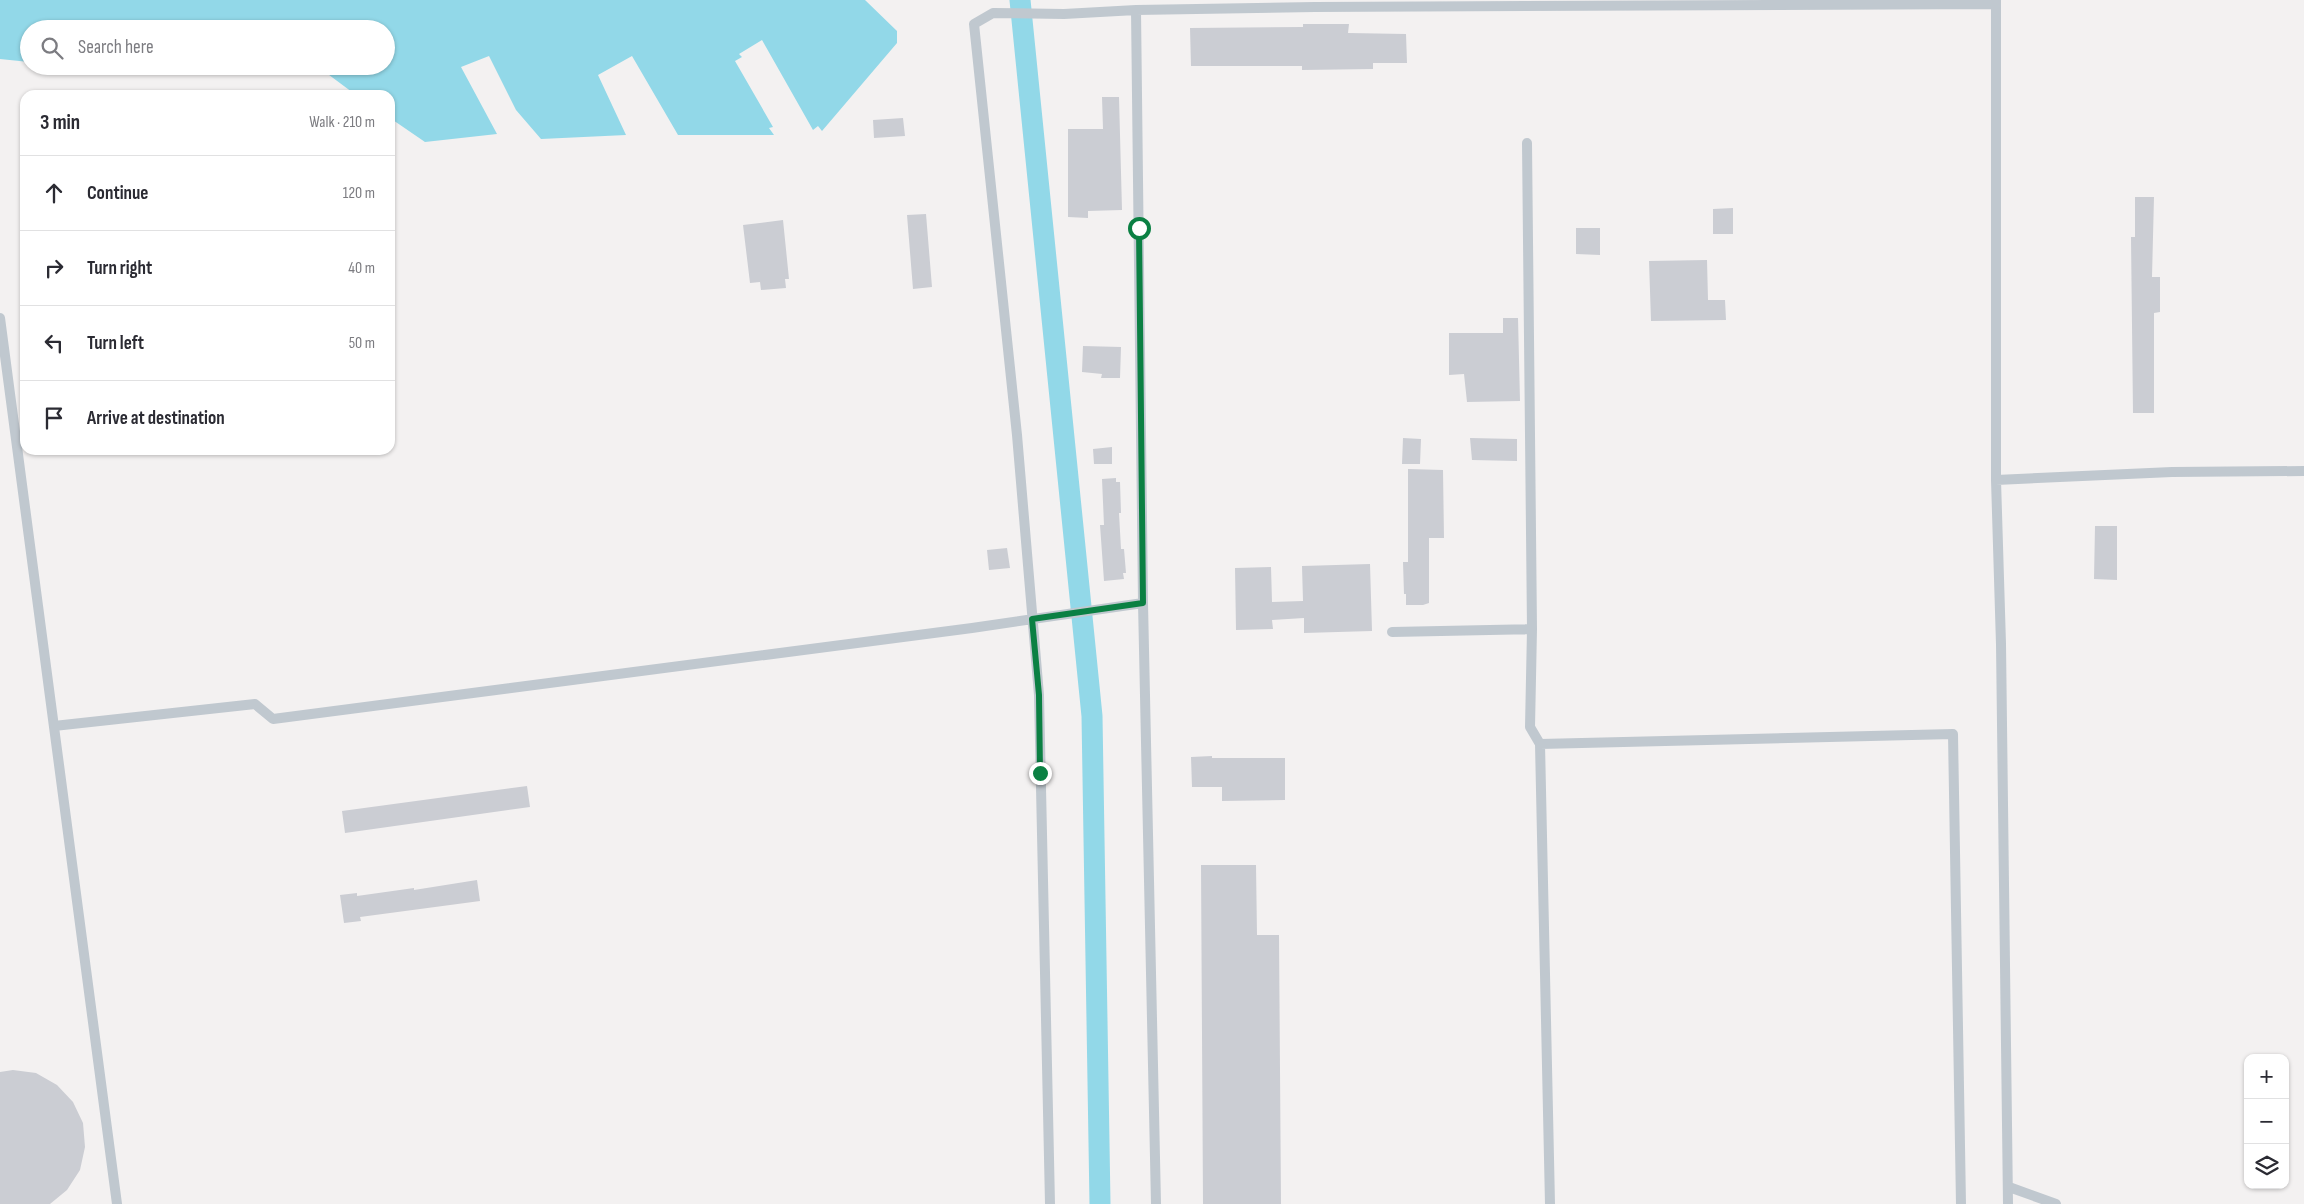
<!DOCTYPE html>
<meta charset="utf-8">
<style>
:root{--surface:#fff;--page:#f7f7f7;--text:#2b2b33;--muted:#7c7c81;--line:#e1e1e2}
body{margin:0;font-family:"Sofia Sans Condensed",sans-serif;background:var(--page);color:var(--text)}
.controls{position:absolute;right:15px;bottom:15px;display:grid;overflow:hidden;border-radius:10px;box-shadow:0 1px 4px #0004}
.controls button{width:45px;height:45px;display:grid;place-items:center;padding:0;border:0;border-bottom:1px solid var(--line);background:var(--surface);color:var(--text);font:25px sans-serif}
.stop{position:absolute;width:15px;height:15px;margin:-11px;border:4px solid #0b8043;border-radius:50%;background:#fff}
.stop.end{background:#0b8043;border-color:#fff;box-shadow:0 1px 5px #0008}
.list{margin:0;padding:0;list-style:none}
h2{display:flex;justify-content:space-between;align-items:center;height:65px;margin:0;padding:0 20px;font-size:21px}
h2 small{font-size:16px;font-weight:400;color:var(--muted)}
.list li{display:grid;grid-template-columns:32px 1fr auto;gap:15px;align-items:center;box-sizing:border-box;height:75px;padding:0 20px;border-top:1px solid var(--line)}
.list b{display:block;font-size:19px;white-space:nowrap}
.list em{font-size:16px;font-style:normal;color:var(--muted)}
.icon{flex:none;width:28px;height:28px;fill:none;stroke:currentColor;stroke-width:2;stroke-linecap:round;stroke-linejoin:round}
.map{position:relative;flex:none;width:2304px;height:1204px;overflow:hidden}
.search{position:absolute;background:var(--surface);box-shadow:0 1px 4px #0004;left:20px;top:20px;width:375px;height:55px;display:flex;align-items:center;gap:12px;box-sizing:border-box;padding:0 18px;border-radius:28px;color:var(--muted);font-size:19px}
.panel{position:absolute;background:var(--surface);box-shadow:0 1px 4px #0004;left:20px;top:90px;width:375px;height:365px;border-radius:15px}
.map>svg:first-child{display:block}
.water{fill:#92d8e8}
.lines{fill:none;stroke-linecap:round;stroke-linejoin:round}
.canal{stroke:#92d8e8;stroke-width:21}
.building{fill:#cbcdd3}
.lane{stroke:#c0c8cf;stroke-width:10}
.route{stroke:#0b8043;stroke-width:6}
</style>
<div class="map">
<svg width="2304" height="1204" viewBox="0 0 2304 1204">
<rect width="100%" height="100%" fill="#f3f1f1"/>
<path class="water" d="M0,0H865L897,31V43L822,131L818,126L813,130L762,40L739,54L742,57L735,61L773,127L769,128L774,135H678L632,56L598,75L626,135L541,139L516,110L489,56L461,67L497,134L425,142L390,118V95H356L317,66H386V29H29V62L0,59Z
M83,66H197L175,74Z"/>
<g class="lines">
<path class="canal" d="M1020,0L1092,716L1100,1204"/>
</g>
<path class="building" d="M1303,24H1349L1348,33L1406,34L1407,63H1373V69L1302,70V66H1191L1190,28L1303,27Z
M1102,97H1119L1122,210L1088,211V218L1068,217V129H1103Z
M903,118L905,136L874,138L873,120Z
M2135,197H2154L2152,277H2160V312L2154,313V413H2133L2131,237H2135Z
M1733,208V234H1713V209Z
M926,214L932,287L913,289L907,215Z
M783,220L789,279H785L786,288L761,290L760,282L750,283L743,225Z
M1576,228H1600V255L1576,254Z
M1707,260L1708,300H1725L1726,320L1651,321L1649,261Z
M1503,318H1518L1520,401L1467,402L1464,374L1449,375V333H1503Z
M1083,346L1121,347L1120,378H1101L1102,374L1082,372Z
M1403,438L1421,439L1420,464H1402Z
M1470,438L1517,439V461L1472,460Z
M1112,447V464H1094L1093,449Z
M1408,469L1443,470L1444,538H1429V603L1423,605H1406V594H1404L1403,562H1408Z
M1116,478V482H1120L1121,513H1119L1121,549H1124L1126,573H1123L1124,579L1104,581L1100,525H1104L1102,479Z
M2095,526H2117V580L2094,579Z
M1007,548L1010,568L989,570L987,550Z
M1370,564L1372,631L1304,633V618L1272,620L1273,629L1236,630L1235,568L1271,567L1272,602L1303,601L1302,566Z
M1212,756V758H1285V800L1222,801V787H1192L1191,757Z
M527,786L530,807L345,833L342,811Z
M1201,865H1256L1257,935H1279L1281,1204H1203Z
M477,880L480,901L360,917L361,921L344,923L340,895L357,893V896L414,888V890Z
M13,1070L36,1073L57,1085L73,1102L83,1123L85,1147L80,1170L67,1190L50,1204H0V1072Z"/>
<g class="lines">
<path class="lane" d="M1996,0V480L2001,644L2008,1204
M1136,10L1143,603L1156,1204
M1527,143L1532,629L1530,727L1540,744L1550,1204
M0,318L117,1204
M1996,480L2172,472L2304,471
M1392,632L1532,629
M54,726L255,704L273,719L972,628L1143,603
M1540,744L1953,734L1961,1204
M2009,1187L2056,1204
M1050,1204L1039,695L1017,435L974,24L993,13L1064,14L1136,10L1315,7L1996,4"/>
</g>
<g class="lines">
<path class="route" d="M1040,773L1039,695L1032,619L1143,603L1139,228"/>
</g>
</svg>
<div class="controls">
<button>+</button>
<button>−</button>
<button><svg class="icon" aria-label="layers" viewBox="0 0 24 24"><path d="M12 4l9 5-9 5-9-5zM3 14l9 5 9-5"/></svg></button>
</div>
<div class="stop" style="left:1139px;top:228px"></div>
<div class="stop end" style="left:1040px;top:773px"></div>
<div class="search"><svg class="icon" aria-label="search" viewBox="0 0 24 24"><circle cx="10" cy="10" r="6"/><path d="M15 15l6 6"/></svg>Search here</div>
<section class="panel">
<h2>3 min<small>Walk · 210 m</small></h2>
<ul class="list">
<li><svg class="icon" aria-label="ahead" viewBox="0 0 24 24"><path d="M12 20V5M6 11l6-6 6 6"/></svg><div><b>Continue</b></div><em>120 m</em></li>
<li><svg class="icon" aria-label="right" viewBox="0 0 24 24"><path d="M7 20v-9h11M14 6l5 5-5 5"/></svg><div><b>Turn right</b></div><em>40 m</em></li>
<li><svg class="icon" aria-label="left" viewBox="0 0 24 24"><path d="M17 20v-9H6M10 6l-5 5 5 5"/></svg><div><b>Turn left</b></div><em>50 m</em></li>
<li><svg class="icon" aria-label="arrive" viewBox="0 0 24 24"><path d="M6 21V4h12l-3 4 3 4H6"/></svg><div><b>Arrive at destination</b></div></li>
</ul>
</section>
</div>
